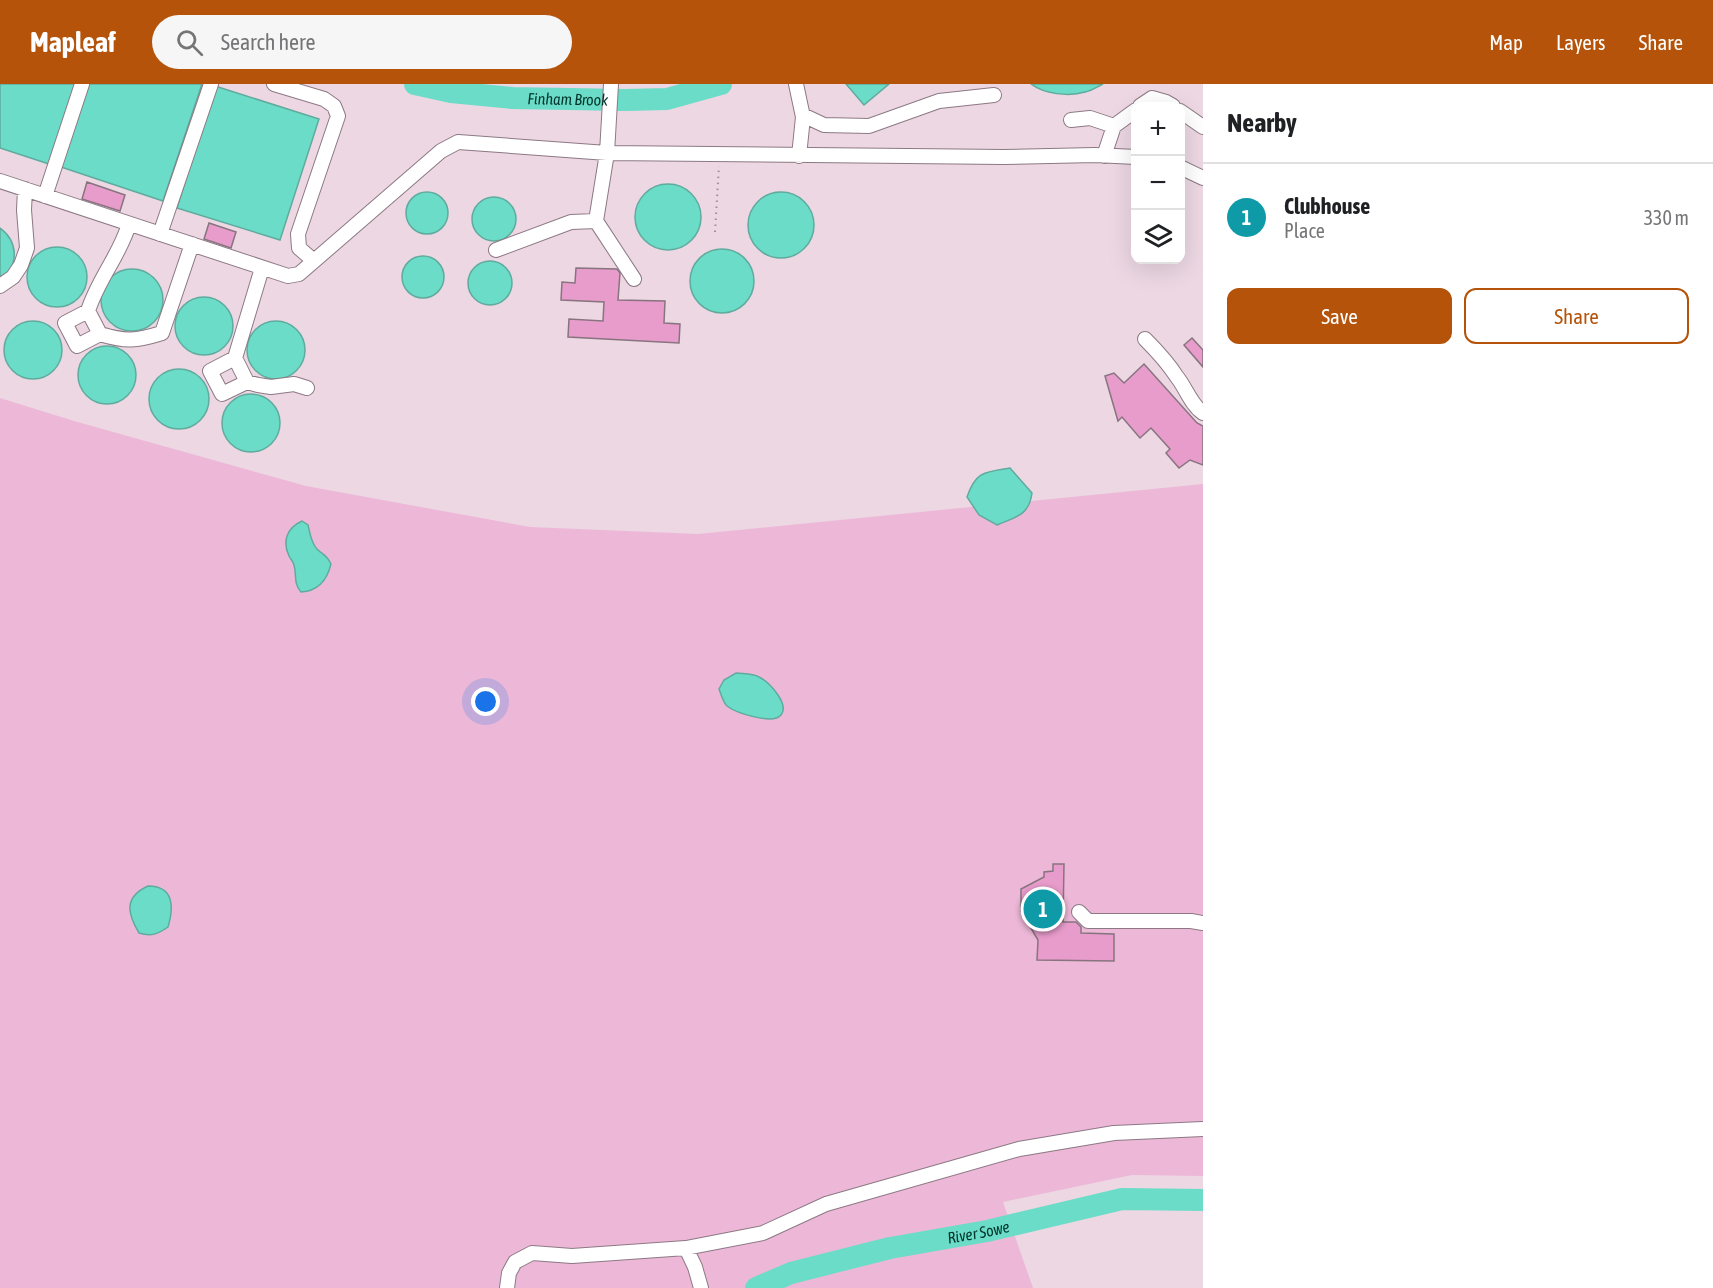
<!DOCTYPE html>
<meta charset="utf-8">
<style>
:root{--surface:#fff;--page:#f6f6f6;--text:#202124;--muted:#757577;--line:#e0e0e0;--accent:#b45309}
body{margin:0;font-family:"Asap Condensed",sans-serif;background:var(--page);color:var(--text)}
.controls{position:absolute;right:18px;top:18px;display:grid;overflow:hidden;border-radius:12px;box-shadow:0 6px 24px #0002}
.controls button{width:54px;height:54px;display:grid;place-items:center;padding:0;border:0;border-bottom:2px solid var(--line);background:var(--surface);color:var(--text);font:30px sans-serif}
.you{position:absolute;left:486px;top:618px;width:21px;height:21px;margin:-15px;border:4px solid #fff;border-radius:50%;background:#1a73e8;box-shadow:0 0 0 9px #1a73e833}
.badge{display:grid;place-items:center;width:39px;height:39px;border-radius:50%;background:var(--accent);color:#fff;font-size:20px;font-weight:700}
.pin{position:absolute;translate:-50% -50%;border:3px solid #fff;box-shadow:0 2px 6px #0006}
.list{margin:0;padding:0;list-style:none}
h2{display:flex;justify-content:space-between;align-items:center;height:78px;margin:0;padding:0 24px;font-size:26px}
h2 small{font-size:20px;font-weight:400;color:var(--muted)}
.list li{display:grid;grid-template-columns:39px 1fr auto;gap:18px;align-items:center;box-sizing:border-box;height:108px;padding:0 24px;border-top:2px solid var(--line)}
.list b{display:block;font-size:22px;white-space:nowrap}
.list p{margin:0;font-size:20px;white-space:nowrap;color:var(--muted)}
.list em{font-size:20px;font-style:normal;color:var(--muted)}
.actions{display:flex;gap:12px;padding:18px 24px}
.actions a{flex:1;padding:14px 0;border:2px solid var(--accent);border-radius:12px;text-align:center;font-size:21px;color:var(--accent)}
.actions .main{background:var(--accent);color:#fff}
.icon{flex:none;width:33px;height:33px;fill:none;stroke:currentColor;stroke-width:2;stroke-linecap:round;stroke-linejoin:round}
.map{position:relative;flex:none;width:1203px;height:1204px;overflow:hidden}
header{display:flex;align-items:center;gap:36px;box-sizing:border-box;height:84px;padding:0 30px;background:var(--accent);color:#fff}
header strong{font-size:28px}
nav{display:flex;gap:33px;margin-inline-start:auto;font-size:21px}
.search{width:420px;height:54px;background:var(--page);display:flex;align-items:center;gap:15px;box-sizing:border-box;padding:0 21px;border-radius:33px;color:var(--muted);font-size:22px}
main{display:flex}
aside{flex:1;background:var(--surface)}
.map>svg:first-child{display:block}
.green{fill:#edb8d7}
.water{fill:#6bdcc7;stroke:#5fab9e;stroke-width:1.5}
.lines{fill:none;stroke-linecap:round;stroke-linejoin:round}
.river{stroke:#6bdcc7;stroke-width:22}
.building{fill:#e89ccb;stroke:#87747f;stroke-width:1.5}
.minor-casing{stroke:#8c7984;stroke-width:16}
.path{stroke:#9e8f98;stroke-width:2;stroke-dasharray:1.5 4.5;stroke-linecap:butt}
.minor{stroke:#fff;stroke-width:14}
.labels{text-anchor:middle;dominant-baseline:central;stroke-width:5;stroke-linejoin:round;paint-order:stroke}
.water-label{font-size:16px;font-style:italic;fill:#00352d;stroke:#fae4f1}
</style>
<header>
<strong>Mapleaf</strong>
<div class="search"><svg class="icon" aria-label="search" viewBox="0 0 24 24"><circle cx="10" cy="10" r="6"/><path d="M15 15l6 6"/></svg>Search here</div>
<nav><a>Map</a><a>Layers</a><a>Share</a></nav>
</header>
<main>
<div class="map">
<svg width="1203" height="1204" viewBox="0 0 1203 1204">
<rect width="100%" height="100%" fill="#ecd7e3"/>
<path class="green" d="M0,314L74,337L306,402L530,443L698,450L1203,400V1092L1132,1091L1003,1118L1033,1204H0Z"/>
<path class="water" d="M0,0H76L49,80L0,64Z
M89,0H202L163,117L61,83Z
M846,0H889L864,21Z
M1031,0H1103C1097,3 1091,7 1085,8C1069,13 1044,10 1031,0Z
M215,2L319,35L280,156L177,124Z
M635 133a33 33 0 1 1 66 0a33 33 0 1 1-66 0Z
M406 129a21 21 0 1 1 42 0a21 21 0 1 1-42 0Z
M748 141a33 33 0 1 1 66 0a33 33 0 1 1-66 0Z
M472 135a22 22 0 1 1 44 0a22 22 0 1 1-44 0Z
M0,144C18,157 20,182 0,195Z
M27 193a30 30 0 1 1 60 0a30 30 0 1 1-60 0Z
M690 197a32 32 0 1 1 64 0a32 32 0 1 1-64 0Z
M402 193a21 21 0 1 1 42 0a21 21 0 1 1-42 0Z
M468 199a22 22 0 1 1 44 0a22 22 0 1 1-44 0Z
M101 216a31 31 0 1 1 62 0a31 31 0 1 1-62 0Z
M175 242a29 29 0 1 1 58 0a29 29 0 1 1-58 0Z
M247 266a29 29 0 1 1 58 0a29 29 0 1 1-58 0Z
M4 266a29 29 0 1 1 58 0a29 29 0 1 1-58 0Z
M78 291a29 29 0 1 1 58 0a29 29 0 1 1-58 0Z
M149 315a30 30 0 1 1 60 0a30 30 0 1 1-60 0Z
M222 339a29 29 0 1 1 58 0a29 29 0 1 1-58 0Z
M1010,384L1032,409C1029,432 1015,433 997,441L979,431L967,413C976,387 985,388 1010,384Z
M302,437L308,441C310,449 311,459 317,465C324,472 326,470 331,480C327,496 319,507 301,508C293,499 297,491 294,481C293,477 291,476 289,472C282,457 287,444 302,437Z
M736,589C744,590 752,589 759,593C769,598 790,620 781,631C773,641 736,629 727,622C723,618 721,610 719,605L724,596Z
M148,802C174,802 174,823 168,843C158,850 151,853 139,849C127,829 124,813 148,802Z"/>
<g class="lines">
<g class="river">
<path id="s1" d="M415,0L451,8L512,14L625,16L667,15L721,0"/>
<path id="s2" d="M756,1204L791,1189L890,1164L987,1147L1122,1115L1203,1116"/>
</g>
</g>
<path class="building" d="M87,98L125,111L120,127L82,115Z
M209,139L236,148L231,164L204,155Z
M576,184L617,185L620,189L618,216L665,217L664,239L680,240L679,259L568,253L569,235L603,237L604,218L561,216L562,198L575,199Z
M1192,254L1203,266V283L1184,261Z
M1144,280L1197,339L1203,342V381L1190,376L1179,384L1166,369L1170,365L1151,344L1140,354L1122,333L1118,337L1105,292L1114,289L1124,299Z
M1053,780H1064L1063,838H1076L1081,843V849L1114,850V877L1037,876L1038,856L1021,827V805L1044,793V788L1053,787Z"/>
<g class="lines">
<defs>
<path id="minor" d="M274,0L324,15L334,22L338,32L298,150L299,164L314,177
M611,0L607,69L596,137L634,195
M796,0L803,33L799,72
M1140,22L1152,14L1166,18L1173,22
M1180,27L1203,43
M803,33L809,34L824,41L869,42L939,17L994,11
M1071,36L1090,34L1114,42
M1104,72L1114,42L1136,26
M1180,83L1203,94
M0,97L288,192L299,190L441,67L458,58L607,69L1004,73L1095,71L1136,73
M45,112L82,0
M160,150L211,0
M496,166L571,138L596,137
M0,202L13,193L21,181L27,164L24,126L25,105
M88,227C98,195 120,171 129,140
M100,250L77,262L65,239L88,227L100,250C126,258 136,257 162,249L192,160
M1145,255C1157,267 1168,279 1177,293C1186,304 1191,321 1203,329
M235,274L247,298L222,310L210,287Z
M235,274L262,184
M247,298L258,301L271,303L294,300L307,304
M1079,828L1088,837H1191L1203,839
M686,1164L695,1183L701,1204
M507,1204L509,1189L515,1178L532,1169L572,1172L686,1164L763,1149L826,1120L1019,1065L1114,1049L1203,1045"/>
</defs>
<use href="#minor" class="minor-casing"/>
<path class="path" d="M715,148L719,82"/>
<use href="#minor" class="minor"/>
</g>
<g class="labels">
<g class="water-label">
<text stroke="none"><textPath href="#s1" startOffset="154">Finham Brook</textPath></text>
<text stroke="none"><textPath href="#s2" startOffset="230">River Sowe</textPath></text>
</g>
</g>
</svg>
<div class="controls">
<button>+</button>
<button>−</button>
<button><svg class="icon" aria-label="layers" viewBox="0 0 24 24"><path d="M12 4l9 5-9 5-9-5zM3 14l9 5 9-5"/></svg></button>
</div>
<div class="you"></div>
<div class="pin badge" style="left:1043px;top:825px;background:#0f9aa8">1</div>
</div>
<aside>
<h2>Nearby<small></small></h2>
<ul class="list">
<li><span class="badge" style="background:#0f9aa8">1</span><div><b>Clubhouse</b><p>Place</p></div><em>330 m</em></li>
</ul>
<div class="actions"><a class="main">Save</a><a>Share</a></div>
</aside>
</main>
